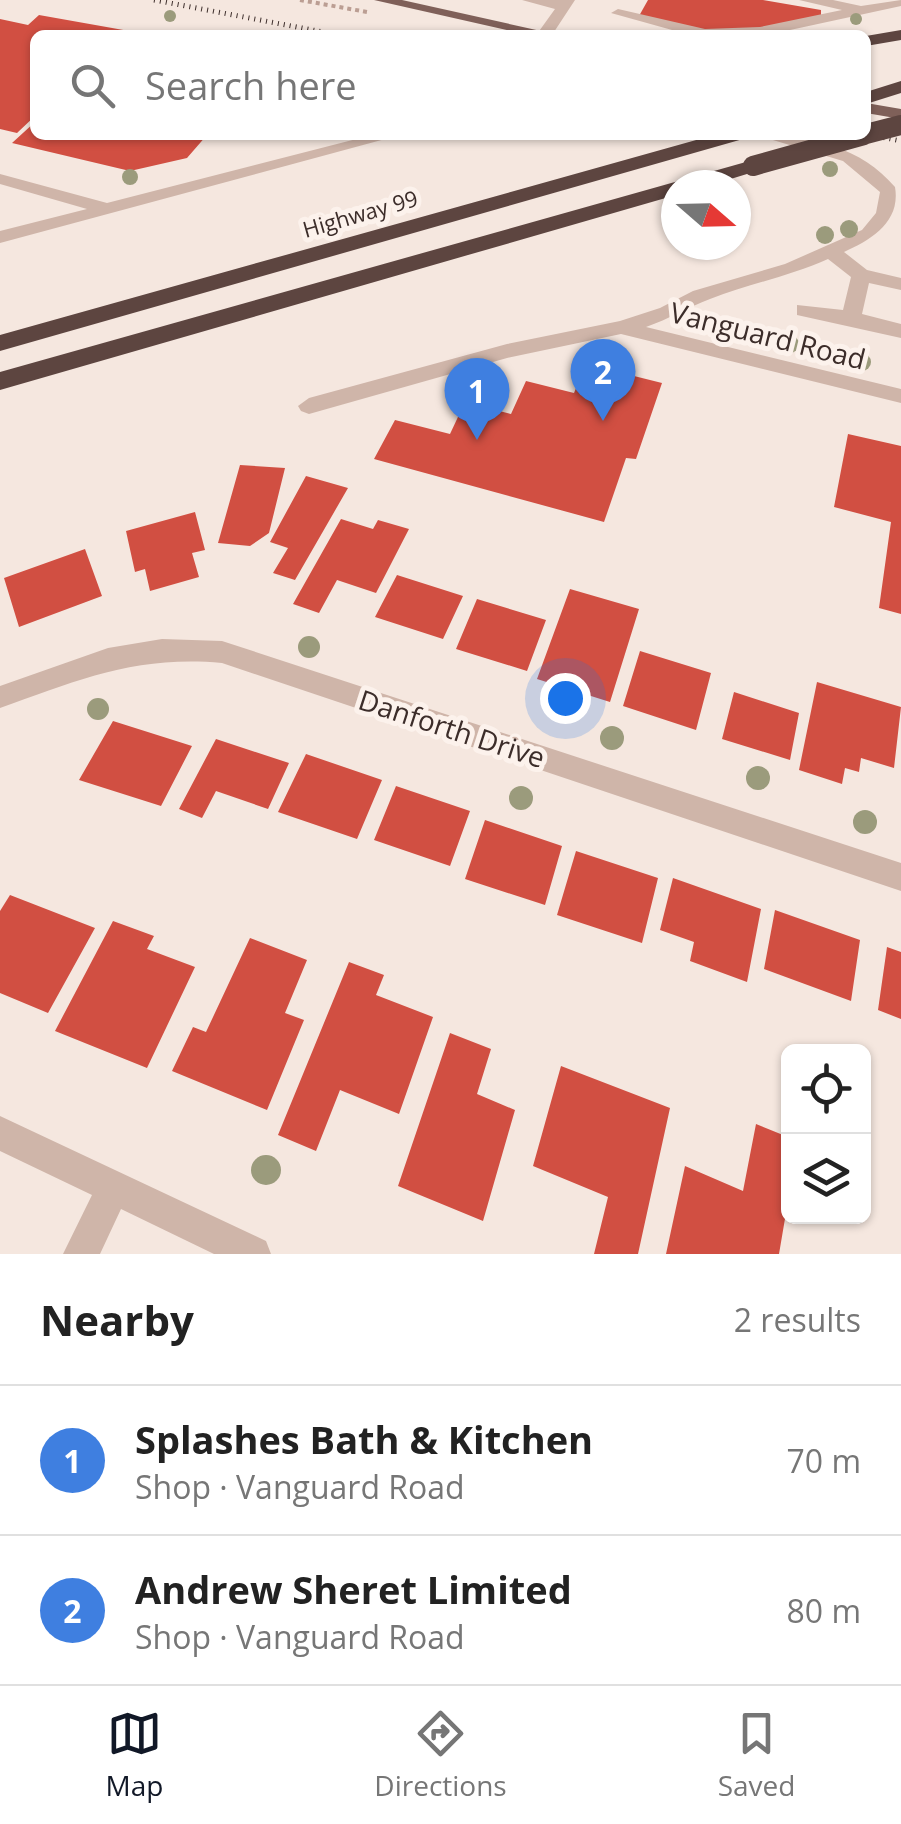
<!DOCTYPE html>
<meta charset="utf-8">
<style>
:root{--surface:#fff;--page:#f6f6f6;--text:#222;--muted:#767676;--line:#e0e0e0;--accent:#111827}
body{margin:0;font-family:"Open Sans",sans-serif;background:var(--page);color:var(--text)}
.controls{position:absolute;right:30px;bottom:30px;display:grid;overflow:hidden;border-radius:15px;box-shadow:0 2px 8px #0004}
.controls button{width:90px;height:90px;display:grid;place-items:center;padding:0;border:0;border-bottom:2px solid var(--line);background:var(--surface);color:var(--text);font:50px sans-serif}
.compass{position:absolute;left:661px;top:170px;width:90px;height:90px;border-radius:50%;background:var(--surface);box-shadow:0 2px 8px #0004;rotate:110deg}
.you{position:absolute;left:565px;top:698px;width:35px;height:35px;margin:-25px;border:8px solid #fff;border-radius:50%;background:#1a73e8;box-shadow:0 0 0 15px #1a73e833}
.badge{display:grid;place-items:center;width:65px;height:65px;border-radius:50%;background:var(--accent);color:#fff;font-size:32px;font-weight:700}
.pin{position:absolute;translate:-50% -82px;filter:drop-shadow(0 2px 5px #0008)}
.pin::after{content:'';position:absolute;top:52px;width:35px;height:30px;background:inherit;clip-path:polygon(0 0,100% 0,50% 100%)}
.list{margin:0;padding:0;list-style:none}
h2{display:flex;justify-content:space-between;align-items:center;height:130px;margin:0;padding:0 40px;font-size:42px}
h2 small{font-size:32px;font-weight:400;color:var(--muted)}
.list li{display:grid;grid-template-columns:65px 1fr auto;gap:30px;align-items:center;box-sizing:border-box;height:150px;padding:0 40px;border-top:2px solid var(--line)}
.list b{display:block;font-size:38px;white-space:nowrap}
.list p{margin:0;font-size:32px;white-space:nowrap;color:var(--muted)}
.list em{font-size:32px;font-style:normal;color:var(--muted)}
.icon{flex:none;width:55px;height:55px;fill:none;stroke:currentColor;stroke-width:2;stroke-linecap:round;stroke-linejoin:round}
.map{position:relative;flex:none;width:901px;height:1254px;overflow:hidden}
.search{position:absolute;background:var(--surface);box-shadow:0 2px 8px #0004;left:30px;right:30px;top:30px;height:110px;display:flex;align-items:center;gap:25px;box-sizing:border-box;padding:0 35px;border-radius:15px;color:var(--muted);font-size:38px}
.sheet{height:430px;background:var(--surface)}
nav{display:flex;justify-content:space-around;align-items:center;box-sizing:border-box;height:140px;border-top:2px solid var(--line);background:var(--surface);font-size:28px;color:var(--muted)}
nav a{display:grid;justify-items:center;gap:5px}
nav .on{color:var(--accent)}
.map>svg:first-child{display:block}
.building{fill:#d14f42}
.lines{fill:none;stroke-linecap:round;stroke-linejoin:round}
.path{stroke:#bb9e93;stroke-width:4;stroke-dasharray:4 4;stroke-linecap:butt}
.minor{fill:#cfb5a9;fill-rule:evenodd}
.major{fill:#7f6059;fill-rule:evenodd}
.highway{fill:#5d4540;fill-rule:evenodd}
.rail{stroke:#3c2d2a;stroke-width:5;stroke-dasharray:1 5;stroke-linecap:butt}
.highway-bridge{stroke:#5d4540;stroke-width:20}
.tree{fill:#9b9b7c}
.labels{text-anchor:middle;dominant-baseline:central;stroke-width:10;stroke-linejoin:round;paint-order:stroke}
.far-street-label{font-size:22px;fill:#3c2d2a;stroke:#fcf2ec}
.street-label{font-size:28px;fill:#3c2d2a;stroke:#fcf2ec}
</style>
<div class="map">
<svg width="901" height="1254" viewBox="0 0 901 1254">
<rect width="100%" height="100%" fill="#f5e7df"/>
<path class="building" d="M648,0H763L821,10V17L768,29L707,32L639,16Z
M39,15L129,31L124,35H35V116L17,133L0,129V19L28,25Z
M35,122V135H207L187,158L130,171L12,143Z
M586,364L662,383L636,459L626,458L604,522L374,459L395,420L450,434L465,402L511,414L526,381L574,393Z
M848,434L901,446V614L879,608L891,522L834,507Z
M240,465L285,468L269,533L250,546L218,543Z
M306,476L348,488L295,580L273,573L288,548L270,542Z
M195,512L205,550L192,553L199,577L150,591L145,569L135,572L126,531Z
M341,519L373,529L378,520L409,529L376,593L337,580L319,613L293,604Z
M85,549L102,596L19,627L4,578Z
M397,575L463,596L443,639L375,617Z
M570,589L639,609L610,702L537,679Z
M477,599L546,620L527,671L456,649Z
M640,651L711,673L696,730L623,706Z
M817,682L901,707L894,768L861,758L859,772L845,768L842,784L799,770Z
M734,692L799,713L790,760L722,739Z
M113,721L192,746L161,806L79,780Z
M216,739L289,763L268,809L216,791L202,818L179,809Z
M306,754L382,780L357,839L278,812Z
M396,786L470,811L450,866L374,840Z
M485,820L562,846L545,905L465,879Z
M576,851L658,878L642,943L557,915Z
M673,878L761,909L747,982L690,961L694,942L660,930Z
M10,895L95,928L48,1013L0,993V911Z
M775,910L860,940L851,1001L764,969Z
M113,921L154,936L147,949L195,967L147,1068L55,1031Z
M250,938L307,960L285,1013L304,1020L267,1110L172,1071L193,1027L206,1032Z
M887,947L901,952V1019L878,1010Z
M349,962L384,975L376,995L433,1017L399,1114L340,1090L316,1151L278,1135Z
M450,1033L491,1049L477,1094L515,1110L483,1221L398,1186Z
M561,1066L670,1108L638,1254H594L608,1197L533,1166Z
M756,1124L788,1137V1201L779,1254H666L685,1166L743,1191Z"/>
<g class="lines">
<path class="path" d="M300,0L367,12"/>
<path class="minor" d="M522,0H575L552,35L537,34L555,9Z
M799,0H833L861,6L901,0V6L767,35H690L611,13L618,9L705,29L760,27L842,10Z
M372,135H400L0,243V231L87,209L0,184V174L107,203Z
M756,135C808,135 860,146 895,187C901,222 871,240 844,252L867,270L901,278V290L869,283L862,314L901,324V338L797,315V305L843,310L851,277L828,259C790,276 749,284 710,299C688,307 669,319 646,327L901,389V403L621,334L507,358L309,414L301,411L298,406L309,398L507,344L620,321L660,308L693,291L785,264L862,230L876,213L880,192L843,161Z
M162,639L222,641L901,863V891L222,663C137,655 78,680 0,708V686L108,648Z
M0,1116L266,1241L271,1254H214L121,1209L100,1254H63L92,1195L0,1151Z"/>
<path class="major" d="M374,0H402L559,35H529Z
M866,103L901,109V119L866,113Z"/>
<path class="highway" d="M901,30V40L866,46V36Z
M901,81V93L866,104V92Z
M714,135H746L743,139L0,351V335Z
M753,160L760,162L763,166L760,170L711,185H676V195L0,390V372Z"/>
<path class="rail" d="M154,0L339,35
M866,134L901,141"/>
<path class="highway-bridge" d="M866,134L901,125
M753,166L864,135"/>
</g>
<g class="tree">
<circle cx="170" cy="16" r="6"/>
<circle cx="856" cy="19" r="6"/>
<circle cx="830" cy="169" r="8"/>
<circle cx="130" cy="177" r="8"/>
<circle cx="849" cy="229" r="9"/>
<circle cx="825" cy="235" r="9"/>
<circle cx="790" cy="344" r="9"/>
<circle cx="862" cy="362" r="9"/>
<circle cx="309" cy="647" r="11"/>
<circle cx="98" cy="709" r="11"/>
<circle cx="612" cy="738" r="12"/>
<circle cx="758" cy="778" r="12"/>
<circle cx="521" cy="798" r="12"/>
<circle cx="865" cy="822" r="12"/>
<circle cx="266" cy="1170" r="15"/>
</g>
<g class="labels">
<g class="far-street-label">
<text transform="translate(360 213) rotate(-16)">Highway 99</text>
</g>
<g class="street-label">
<text transform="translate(768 335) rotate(14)">Vanguard Road</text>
<text transform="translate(452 728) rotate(18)">Danforth Drive</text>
</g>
</g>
</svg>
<div class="controls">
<button><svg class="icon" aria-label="locate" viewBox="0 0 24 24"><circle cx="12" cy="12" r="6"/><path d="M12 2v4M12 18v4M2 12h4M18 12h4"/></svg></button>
<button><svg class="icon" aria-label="layers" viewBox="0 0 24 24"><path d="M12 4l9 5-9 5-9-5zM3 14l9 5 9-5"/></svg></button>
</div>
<svg class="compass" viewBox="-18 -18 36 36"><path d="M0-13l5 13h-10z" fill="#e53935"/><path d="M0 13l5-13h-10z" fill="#767676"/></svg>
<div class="you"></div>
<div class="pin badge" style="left:477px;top:440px;background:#3f7fe0">1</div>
<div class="pin badge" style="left:603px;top:421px;background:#3f7fe0">2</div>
<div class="search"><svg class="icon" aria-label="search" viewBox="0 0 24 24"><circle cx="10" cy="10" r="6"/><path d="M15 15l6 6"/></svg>Search here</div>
</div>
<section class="sheet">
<h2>Nearby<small>2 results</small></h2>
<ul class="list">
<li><span class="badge" style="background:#3f7fe0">1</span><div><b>Splashes Bath &amp; Kitchen</b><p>Shop · Vanguard Road</p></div><em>70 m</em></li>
<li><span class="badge" style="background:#3f7fe0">2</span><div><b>Andrew Sheret Limited</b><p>Shop · Vanguard Road</p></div><em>80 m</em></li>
</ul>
</section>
<nav>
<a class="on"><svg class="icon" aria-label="map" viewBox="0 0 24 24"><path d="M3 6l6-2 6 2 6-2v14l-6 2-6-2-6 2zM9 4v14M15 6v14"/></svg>Map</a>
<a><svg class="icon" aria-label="directions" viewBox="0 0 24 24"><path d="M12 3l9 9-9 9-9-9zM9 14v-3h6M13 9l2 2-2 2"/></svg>Directions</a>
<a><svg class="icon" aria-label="saved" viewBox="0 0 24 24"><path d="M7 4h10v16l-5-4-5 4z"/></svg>Saved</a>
</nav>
